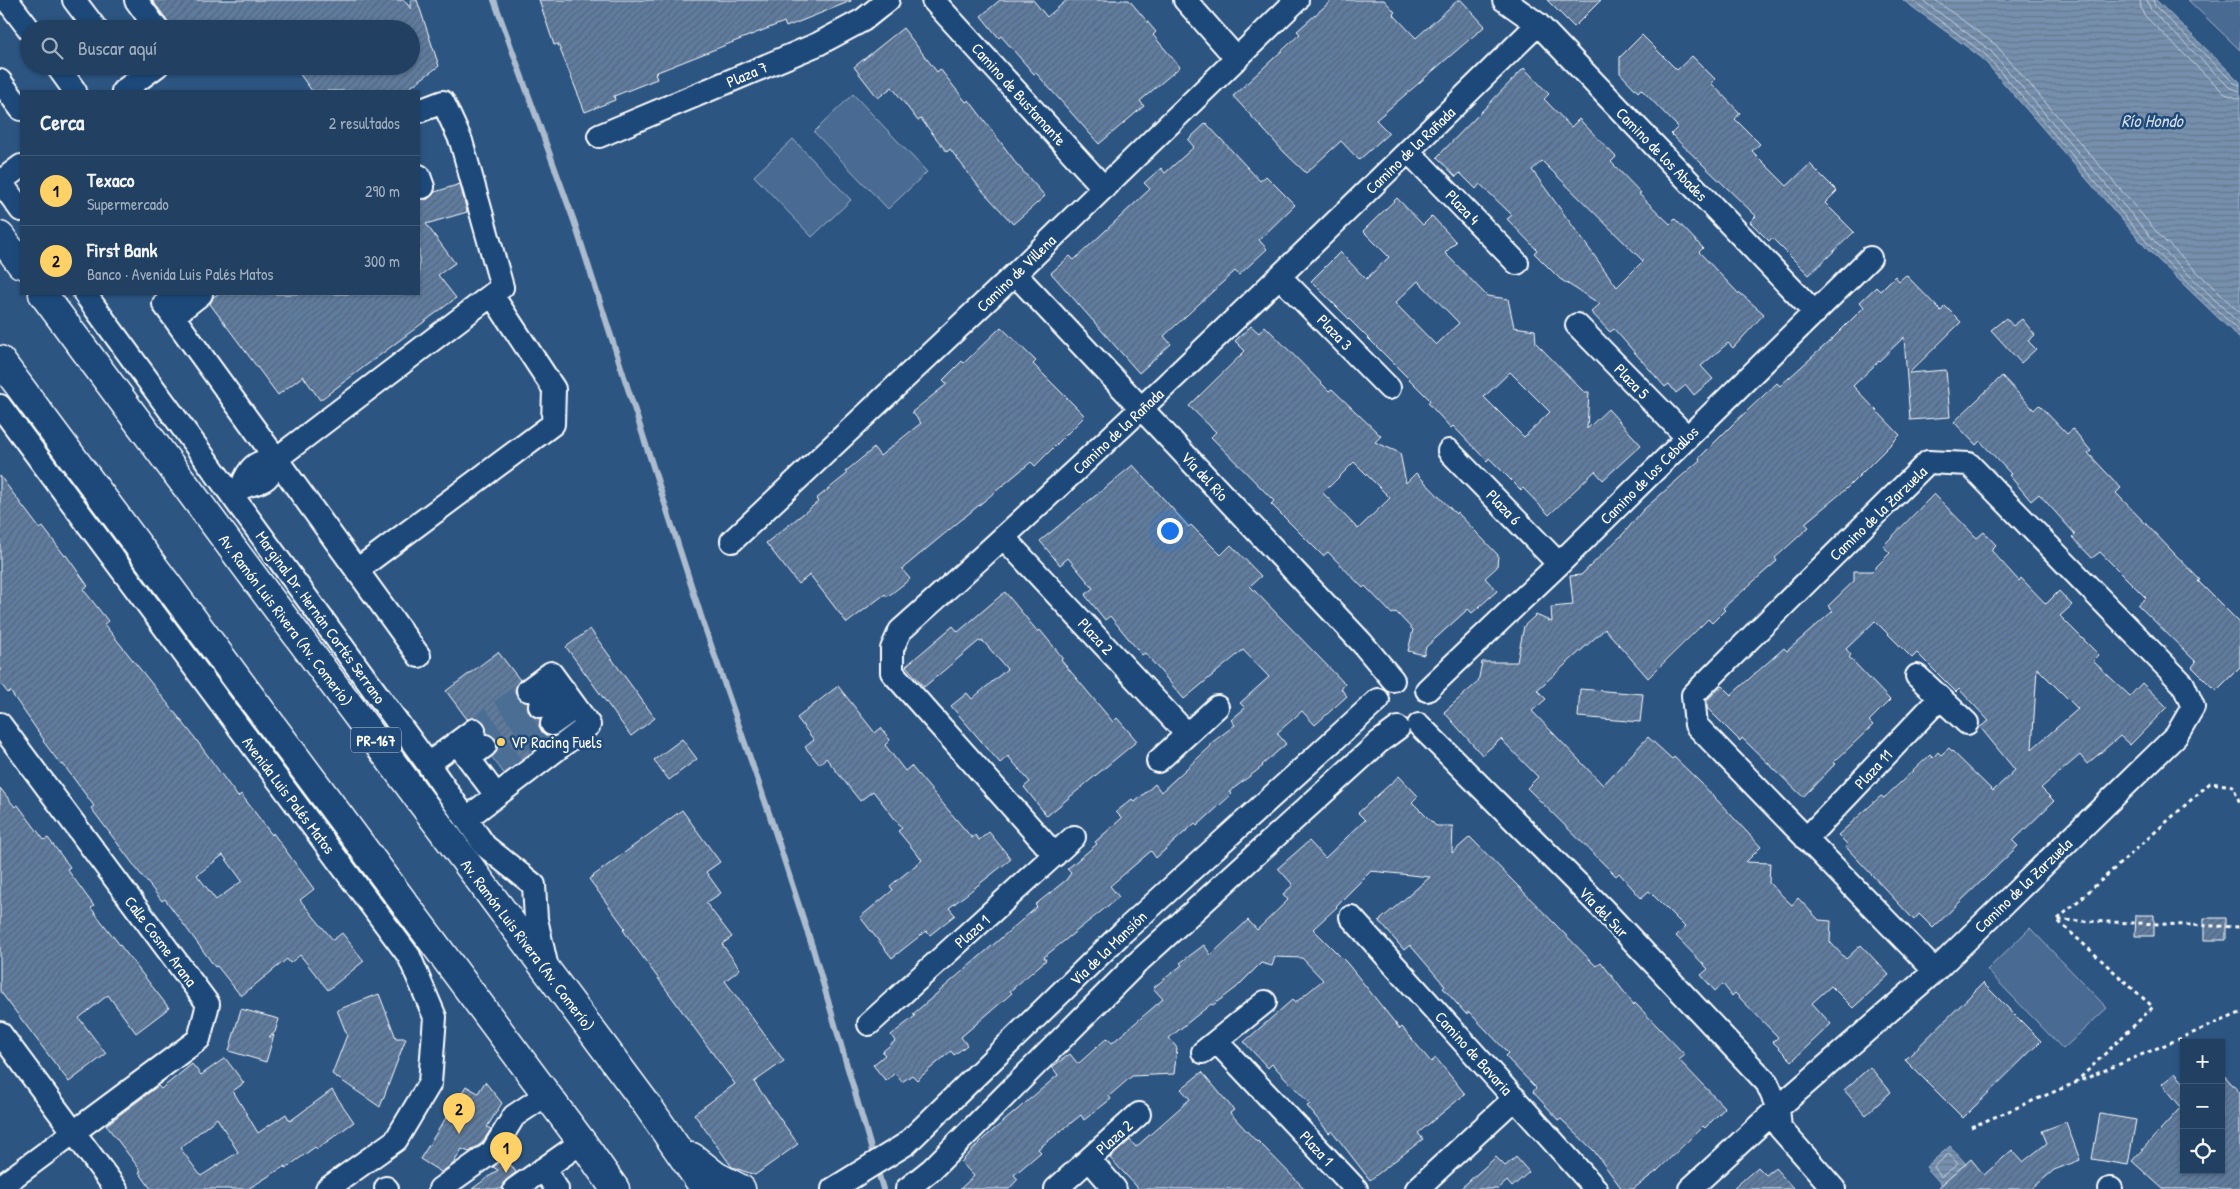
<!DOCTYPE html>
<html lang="es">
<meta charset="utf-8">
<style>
:root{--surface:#214062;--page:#2d4b6b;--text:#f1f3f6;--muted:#a2afbe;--line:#3e5977;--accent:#ffd166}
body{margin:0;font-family:"Patrick Hand",sans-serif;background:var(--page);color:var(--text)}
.controls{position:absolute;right:15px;bottom:15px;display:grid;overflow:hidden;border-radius:0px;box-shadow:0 1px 4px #0004}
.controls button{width:45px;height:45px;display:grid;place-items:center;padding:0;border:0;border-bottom:1px solid var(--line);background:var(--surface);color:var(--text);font:25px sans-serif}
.you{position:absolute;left:1169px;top:530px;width:18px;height:18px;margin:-12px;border:4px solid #fff;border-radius:50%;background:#1a73e8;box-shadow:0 0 0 8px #1a73e833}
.badge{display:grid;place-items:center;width:32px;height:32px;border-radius:50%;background:var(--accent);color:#111;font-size:16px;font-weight:700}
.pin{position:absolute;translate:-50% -41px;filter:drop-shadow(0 1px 2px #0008)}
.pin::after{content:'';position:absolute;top:26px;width:18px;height:15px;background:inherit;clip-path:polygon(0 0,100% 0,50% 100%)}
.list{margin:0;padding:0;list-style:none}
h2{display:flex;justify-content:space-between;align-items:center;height:65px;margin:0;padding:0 20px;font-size:21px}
h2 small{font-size:16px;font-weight:400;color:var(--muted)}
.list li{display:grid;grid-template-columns:32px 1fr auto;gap:15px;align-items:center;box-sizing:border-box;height:70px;padding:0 20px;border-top:1px solid var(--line)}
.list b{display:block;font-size:19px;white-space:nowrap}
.list p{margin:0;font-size:16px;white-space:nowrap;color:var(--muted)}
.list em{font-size:16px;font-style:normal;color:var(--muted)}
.icon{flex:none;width:28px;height:28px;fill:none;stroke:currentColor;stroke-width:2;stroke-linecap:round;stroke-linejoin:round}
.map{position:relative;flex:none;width:2240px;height:1189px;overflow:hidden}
.search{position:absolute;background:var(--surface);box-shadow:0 1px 4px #0004;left:20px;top:20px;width:400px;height:55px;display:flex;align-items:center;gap:12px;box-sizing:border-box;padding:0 18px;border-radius:28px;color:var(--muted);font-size:19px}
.panel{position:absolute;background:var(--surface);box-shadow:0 1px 4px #0004;left:20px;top:90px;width:400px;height:205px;border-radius:0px}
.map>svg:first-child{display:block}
.green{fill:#486b92;stroke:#a4b5c8}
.water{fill:url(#water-rules);stroke:#acbcce}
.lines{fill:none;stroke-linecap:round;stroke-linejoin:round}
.shore{stroke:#c7d2de;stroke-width:1}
.stream{stroke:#acbcce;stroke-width:6}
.building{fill:url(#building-hatch);stroke:#fff;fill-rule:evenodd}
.minor-tunnel{stroke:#4c6e95;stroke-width:22;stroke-dasharray:22 11;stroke-linecap:butt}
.minor-casing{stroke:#fff;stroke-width:26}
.major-casing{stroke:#fff;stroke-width:31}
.path{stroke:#fff;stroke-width:3;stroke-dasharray:4 4;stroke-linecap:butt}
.minor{stroke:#1f4a7a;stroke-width:22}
.major{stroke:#1f4a7a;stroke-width:28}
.poi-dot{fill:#ffd166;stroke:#1f4a7a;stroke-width:2}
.labels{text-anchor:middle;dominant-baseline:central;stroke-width:5;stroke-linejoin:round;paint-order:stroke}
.shield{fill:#1f4a7a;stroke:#bcc9d7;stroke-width:1}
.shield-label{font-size:15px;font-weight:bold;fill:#fff}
.street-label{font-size:16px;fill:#fff;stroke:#1f4a7a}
.poi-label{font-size:16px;fill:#fff;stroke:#1f4a7a;text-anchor:start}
.water-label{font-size:18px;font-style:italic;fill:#d5dde6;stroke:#1f4a7a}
</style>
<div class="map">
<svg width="2240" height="1189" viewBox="0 0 2240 1189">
<defs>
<pattern id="water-rules" width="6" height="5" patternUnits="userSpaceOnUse" patternTransform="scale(1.25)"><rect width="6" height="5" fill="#748fad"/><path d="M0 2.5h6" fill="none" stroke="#66788b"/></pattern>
<pattern id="building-hatch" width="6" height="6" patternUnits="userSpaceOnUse" patternTransform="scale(1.25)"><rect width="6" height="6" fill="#5e7c9f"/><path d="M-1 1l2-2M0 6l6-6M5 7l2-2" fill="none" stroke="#56667a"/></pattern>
</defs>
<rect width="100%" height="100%" fill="#2c5582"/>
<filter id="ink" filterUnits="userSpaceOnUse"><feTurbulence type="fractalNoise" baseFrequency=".02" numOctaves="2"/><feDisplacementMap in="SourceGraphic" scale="10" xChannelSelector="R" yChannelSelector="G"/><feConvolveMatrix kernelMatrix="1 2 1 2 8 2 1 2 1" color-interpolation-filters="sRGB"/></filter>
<g filter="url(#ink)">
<path class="green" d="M2188,0H2240V50Z
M853,94L927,172L888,209L814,132Z
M793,139L851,200L812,237L754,176Z
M2030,928L2107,1008L2063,1049L1987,970Z"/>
<path class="water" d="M1903,0H2156L2240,82V339L2149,251L1982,58Z
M1950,1146L1966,1164L1942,1185L1926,1167Z"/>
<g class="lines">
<path class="shore" d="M1912,0L1986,55L2152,248L2240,332
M1922,0L1990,50L2157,244L2240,324
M1935,0L1996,45L2162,238L2240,313
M2140,0L2141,8L2145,16L2225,94L2240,99
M2147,0L2151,10L2230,88L2240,91
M2153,0L2155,6L2234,83L2240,85
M1949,1154L1958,1164L1941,1177L1934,1167Z"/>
<path class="stream" d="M494,0L574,221L702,619L767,807L813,949L883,1189"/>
</g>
<path class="building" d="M152,0H404L411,9V0H417L439,66L405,91H312L294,66H411V29H216L211,22L202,29H170L168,21Z
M539,0H851V1L786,27L784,22L655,73L657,79L614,96L615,100L585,112L558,44L554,45Z
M1000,0H1033L1047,17L1067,0H1129L1156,32L1153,35L1180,67L1140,101L1144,106L1099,144L1036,73L1034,74L1001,36L999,38L981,16Z
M1332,0H1384L1395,12L1393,14L1416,38L1458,0H1461L1485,26L1376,120L1389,133L1359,160L1341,141L1306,173L1284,152L1233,96L1300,34L1297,31Z
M1547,0H1601L1574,27Z
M903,28L937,72L940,69L966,102L969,100L1014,160H1013L1045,196L1013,224L979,187L950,149L947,152L921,119L918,121L892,87L878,98L854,67Z
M1642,35L1677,70L1692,56L1715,79L1711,83L1740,113L1735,119L1760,144L1752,151L1787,186L1810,164L1837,191L1825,203L1854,232L1809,275L1772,238L1769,241L1750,222L1756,216L1671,134L1678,127L1641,89L1638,92L1620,73V57Z
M1524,68L1549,94L1544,99L1571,127L1579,119L1616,157L1611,162L1641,193L1639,194L1670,224L1675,219L1703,248L1699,252L1739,294L1740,293L1764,314L1733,348L1728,343L1701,366L1713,379L1694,395L1686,385L1676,393L1669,384L1665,387L1614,329L1610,332L1591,312L1600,304L1560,279L1534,253L1537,250L1507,219L1512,215L1480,184L1476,189L1460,173L1456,177L1437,157ZM1542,161L1643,261L1617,287L1532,170Z
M1206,123L1260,181L1266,176L1295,205L1259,240L1267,249L1239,275L1235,271L1164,336L1171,344L1139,373L1051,273L1070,256L1074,260L1119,218L1150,189L1144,183L1161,168L1165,173L1194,147L1188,140Z
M460,184L467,212L426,224L455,263L438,275L456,298L320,400L303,376L278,395L210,304L213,297L218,294H419V199H428L435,192Z
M1397,198L1423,225L1432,216L1456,242L1445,253L1487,296L1508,299L1514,327L1535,330L1536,343L1584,392H1589L1587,429L1608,409L1641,445L1603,480L1595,471L1549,515L1523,488L1521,490L1489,458L1487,461L1453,426L1451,428L1428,403L1430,400L1311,281L1340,252L1366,279L1389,257L1363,231ZM1418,281L1459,323L1436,345L1395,303ZM1510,372L1550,412L1524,437L1484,397Z
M1906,275L1941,311L1945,306L1961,322L1909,373L1946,370L1950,417L1910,420L1904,337L1853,386L1900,435L1845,490L1805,523L1809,527L1775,558L1777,561L1723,608L1725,610L1712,623L1708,619L1648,678L1605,629L1537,690L1546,699L1532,711L1603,785L1648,737L1672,759L1674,757L1701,783L1761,847L1746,862L1770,863L1769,883L1792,905L1798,898L1819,920L1831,921L1830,942L1846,959L1861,945L1889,975L1853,1008L1831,986L1812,1003L1831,1024L1792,1061L1773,1042L1778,1037L1735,993L1732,996L1723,984L1715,991L1701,975L1708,969L1676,936L1685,927L1649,891L1641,898L1619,873L1616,876L1527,788L1538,777L1501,739L1482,755L1444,712L1478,682L1482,662H1517L1524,626L1536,615L1552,622L1551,607L1573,605L1570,576L1581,575L1624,533L1643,510L1700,460L1699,458L1732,425L1777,383L1780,386L1832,339L1864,307L1860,302L1876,287L1880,291L1895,276L1899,281Z
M2006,318L2013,326L2022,319L2035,335L2028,341L2036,349L2021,363L1991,330Z
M1251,326L1259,333L1265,326L1329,391L1332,389L1381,436L1375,442L1400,453L1406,483L1416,473L1456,514L1457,512L1498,555L1497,567L1485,578L1497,591L1472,613L1468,609L1426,647L1424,655L1408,651L1413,630L1396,612L1392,614L1365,586L1363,588L1328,552L1323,556L1271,504L1274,501L1211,437L1216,432L1189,406L1245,351L1235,341ZM1354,462L1390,498L1358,529L1323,493Z
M1001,327L1036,361L1033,364L1085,416L1035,466L1031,462L902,569L910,579L887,597L885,594L847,623L810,575L798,584L766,543L818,502L816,499L847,474L845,472L874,448L880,456L921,423L912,412L947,384L943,380L962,361L964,363Z
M2002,376L2034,410L2039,405L2067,434L2073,429L2091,451L2088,453L2121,488L2116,493L2200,580L2198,581L2240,623V667L2216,691L2192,667L2196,662L2138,605L2146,598L2100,552L2092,558L2072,537L2075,534L2039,494L2031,501L2009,475L2011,474L1980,441L1976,445L1954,422Z
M1133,465L1189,527L1191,525L1221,555L1231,545L1261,576L1250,586L1345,684L1341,689L1347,696L1315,725L1302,711L1277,733L1286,744L1262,765L1263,766L1229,792L1232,794L1197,826L1195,823L1156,858L1151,851L1110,886L1119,897L1044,957L1046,960L1010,991L1012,993L961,1037L967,1045L954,1055L951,1051L917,1080L912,1075L902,1082L895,1073L886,1081L873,1065L885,1055L882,1052L895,1041L891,1035L915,1016L913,1014L1037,907L1035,905L1066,880L1071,873L1067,869L1097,844L1095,842L1122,818L1116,812L1132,799L1135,802L1155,784L1161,792L1211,746L1210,744L1235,725L1231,720L1245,708L1240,703L1269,677L1243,650L1184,699L1145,653L1142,655L1110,616L1105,620L1085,595L1093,588L1068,558L1060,565L1040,541Z
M0,476L40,529L43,527L65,556L66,555L88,586L83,589L108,621L104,624L192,734L238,797L241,794L272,835L273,833L314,889L300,900L333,940L342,933L364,961L328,990L300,955L290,963L287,959L241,996L217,966L215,967L165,899L162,901L139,872L91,808L94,806L63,764L61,765L43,741L44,740L10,691L8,693L0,683ZM223,855L242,881L216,900L197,875Z
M1934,494L1977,538L1984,532L1996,545L1991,550L2019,581L2021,578L2046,604L2059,591L2072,605L2060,616L2099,655L2093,661L2130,696L2142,683L2167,707L2130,745L2120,736L2087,764L2080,755L2041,788L2054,801L2013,841L2018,846L1933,928L1919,914L1914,920L1845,846L1847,844L1838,835L1881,796L1884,798L1930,755L1933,758L1938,752L1941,755L1949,748L1993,791L2015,770L1980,727L1989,721L1959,689L1956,692L1917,653L1912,658L1875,621L1846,649L1851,655L1849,657L1890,700L1869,721L1873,725L1833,763L1835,764L1803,797L1742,738L1740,741L1707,708V700L1722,686L1731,695L1784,648L1787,651L1833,611L1828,606L1854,581V571H1872L1890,553L1883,546ZM2037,668L2078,709L2032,749Z
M1005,592L1038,632L1040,630L1063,658L1061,660L1113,722L1117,718L1137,741L1047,816L1024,787L1030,782L1008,756L1000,763L951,706L967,693L972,699L1007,669L983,641L981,642L979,641L924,687L906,666L953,626L958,632Z
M590,629L655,718L631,736L566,647Z
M498,652L520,680L515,691L517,697L528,703L529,714L540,719L539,726L542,732L552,737L504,773L492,757L497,752L498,744L495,738L486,733L485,723L479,718L467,719L446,691Z
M838,686L875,733L881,728L890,740L885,745L905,771L911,766L972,838L975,835L979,840L989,832L1011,859L949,908L955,915L930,935L926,931L892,958L860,917L893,890L890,886L922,860L898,831L902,828L873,791L860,801L826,758L819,764L805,747L814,740L797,718Z
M1580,689L1643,694L1640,722L1578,717Z
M682,739L697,759L669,780L654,760Z
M1399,776L1418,796L1412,802L1436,826H1453L1452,853L1470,837L1596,966L1601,962L1634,1005L1635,1003L1685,1055L1679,1060L1725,1108L1705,1128L1703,1126L1657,1171L1633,1189H1622L1594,1151L1561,1119L1559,1120L1533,1092L1536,1088L1505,1056L1508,1053L1469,1012L1466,1014L1443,988L1445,986L1410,945L1404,950L1379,921L1430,877L1371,871L1336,906L1337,907L1313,929L1347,963L1400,1029L1402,1027L1431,1062L1436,1058L1465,1094L1418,1133L1423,1139L1370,1180L1332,1131L1329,1133L1307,1106L1310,1104L1272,1064L1268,1068L1244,1042L1292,1000L1295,1003L1323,980L1302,958L1275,957L1272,966L1261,963L1236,988L1213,1005L1211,1004L1169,1038L1177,1048L1174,1074L1132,1076L1109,1096L1111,1099L1084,1120L1081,1115L1038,1149L1041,1152L1014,1175L1018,1179L1009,1189H960L974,1176L961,1162L983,1139L1058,1075L1052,1067L1070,1054L1078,1064L1107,1038L1112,1043L1163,999L1153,988L1182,965L1180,963L1204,945L1211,955L1248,920L1257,930L1288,900L1283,894L1293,885L1278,868L1309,841L1325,858L1365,820L1358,813Z
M0,788L15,807L18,805L44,840L48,838L70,867L67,869L94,906L91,908L169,1008L136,1033L108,995L79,1018L106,1054L69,1082L0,991Z
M682,810L720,862L706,872L721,893L706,903L732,937L722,944L740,969L725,981L784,1061L754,1082L798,1144L755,1175L732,1167L694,1114L735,1084L623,930L625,928L589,879Z
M2136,915H2154V936H2135Z
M2204,918H2226V940H2204Z
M1983,983L2041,1041L1963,1118L1905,1060Z
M379,994L396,1038H406L380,1107L332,1074L347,1035L337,1010Z
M241,1009L279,1019L275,1032L269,1037L274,1035L266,1062L229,1051Z
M225,1058L244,1083L233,1091L258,1133L286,1114L290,1121L332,1090L354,1122L317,1149L315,1147L286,1168L285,1166L248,1189H151L139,1172L141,1171L106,1125L158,1086L161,1089L192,1064L201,1075ZM217,1118L238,1152L201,1176L180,1148Z
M1870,1067L1891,1092L1866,1115L1844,1090Z
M1202,1072L1234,1110L1230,1113L1257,1142L1258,1141L1305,1189H1139L1110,1158L1130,1140L1136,1147L1190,1099L1181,1089Z
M2221,1072L2240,1093V1189H2163L2132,1161L2181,1107L2162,1084L2175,1073L2184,1083V1170H2221Z
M485,1082L502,1103L487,1127L491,1129L482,1143L469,1152L462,1149L453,1164L441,1172L420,1159L466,1086L478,1093Z
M2100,1114L2136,1120L2128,1165L2092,1159Z
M2066,1122L2080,1160L2054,1170L2032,1189H1937L1971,1159L1984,1175L2012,1150L2023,1162L2047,1143L2042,1131Z
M505,1157L516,1172L503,1183L502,1189H472L498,1170L493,1167Z
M1496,1157L1505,1166L1516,1157L1529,1172L1512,1187L1507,1181L1498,1189H1460Z
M1758,1167L1766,1175L1775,1168L1794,1189H1733Z"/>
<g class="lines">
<path class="minor-tunnel" d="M474,730L528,690
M485,746L540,706
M498,765L552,724"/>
<defs>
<path id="minor" d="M7,0L29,29
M74,0L96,29
M136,0L157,29
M933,0L1104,188
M1185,0L1237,59
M1504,0L1538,24L1815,313
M57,66L75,91
M0,81L21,109
M123,91L157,66
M599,136L818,44L863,20L888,0
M1408,151L1517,263
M419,176L423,187
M0,181L21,210
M0,182L21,166
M1015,274L1362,643L1393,680
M1280,277L1389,388
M85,294L428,764L485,846L534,885L536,919L547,968
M177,294L164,304L419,656
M173,316L201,294
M1577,325L1687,437
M0,406L409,956L435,1017L430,1083L396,1140L327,1189
M1449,451L1559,564
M242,486C249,468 255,461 276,459L502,287L461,141L443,102L419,111
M234,492C254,478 268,490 276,459
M1004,538L1187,734
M732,541L1015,274L1297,0
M357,570L553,424L554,389L492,295
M1917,676L1967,723
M1427,690L1559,564L1870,258
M540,706L564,690
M0,724L208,1004L199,1039L0,1187
M552,724L576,707
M1419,725L1602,908L1767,1083L1778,1108L1780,1128L1834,1189
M457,743L496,795
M469,758L485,746
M1158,761L1217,707
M428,764L474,730
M467,818L589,725L551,673L528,690
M1806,839L1940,698
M1055,855L892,672V649L900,631C1119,435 1328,230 1538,24
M1351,917L1596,1189
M869,1024L1074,837
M0,1033L116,1189
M1217,1042L1356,1189
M1203,1052L1265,1002
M1089,1159L1115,1189
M543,1169L557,1189
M386,1188L387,1189
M440,1189L492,1152L514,1116L547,1094
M515,1189L582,1142
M833,1189L906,1144L1123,932L1378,700
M907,1189L932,1169L1138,962L1379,742L1398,728
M1056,1189L1139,1114
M1417,1189L1515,1098
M1690,1189L1778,1108L1935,971L2176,736L2193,707L2183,684L1969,464L1928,462L1693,695L1696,725L1935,971
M2110,1189H2111"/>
<path id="major" d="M0,236L21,264
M43,294L647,1105L705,1189
M0,360L582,1142L615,1189
M692,1157L716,1176L741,1189"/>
</defs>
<use href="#minor" class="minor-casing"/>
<use href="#major" class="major-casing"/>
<path class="path" d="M2058,919L2210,783L2233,786L2240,803
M2075,1083L2153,1007L2057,920L2240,927
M1971,1127L2240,1013"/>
<use href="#minor" class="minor"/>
<use href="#major" class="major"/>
</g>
</g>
<circle class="poi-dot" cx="501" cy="742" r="5"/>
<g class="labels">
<rect class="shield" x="351" y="727.5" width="50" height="25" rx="4"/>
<g class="shield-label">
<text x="376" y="740">PR-167</text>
</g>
<g class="street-label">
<text transform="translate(747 74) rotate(-23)">Plaza 7</text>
<text transform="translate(1019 94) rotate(48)">Camino de Bustamante</text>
<text transform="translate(1410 150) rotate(-44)">Camino de la Rañada</text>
<text transform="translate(1662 154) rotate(46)">Camino de los Abades</text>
<text transform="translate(1463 207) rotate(46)">Plaza 4</text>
<text transform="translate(1016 273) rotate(-44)">Camino de Villena</text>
<text transform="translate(1335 332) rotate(46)">Plaza 3</text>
<text transform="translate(1632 381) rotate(46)">Plaza 5</text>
<text transform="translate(1118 431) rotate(-43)">Camino de la Rañada</text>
<text transform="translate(1649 475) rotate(-45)">Camino de los Ceballos</text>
<text transform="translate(1205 476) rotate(47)">Vía del Río</text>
<text transform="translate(1504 507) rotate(46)">Plaza 6</text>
<text transform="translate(1878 513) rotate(-44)">Camino de la Zarzuela</text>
<text transform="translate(321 617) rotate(54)">Marginal Dr. Hernán Cortés Serrano</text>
<text transform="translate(286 620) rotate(53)">Av. Ramón Luis Rivera (Av. Comerío)</text>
<text transform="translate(1096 636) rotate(47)">Plaza 2</text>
<text transform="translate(1873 769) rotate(-47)">Plaza 11</text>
<text transform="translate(289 795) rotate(53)">Avenida Luis Palés Matos</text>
<text transform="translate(2023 885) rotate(-44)">Camino de la Zarzuela</text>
<text transform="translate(1604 912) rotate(46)">Vía del Sur</text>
<text transform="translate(972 931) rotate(-42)">Plaza 1</text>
<text transform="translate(161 941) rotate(53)">Calle Cosme Arana</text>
<text transform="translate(528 945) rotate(53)">Av. Ramón Luis Rivera (Av. Comerío)</text>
<text transform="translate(1108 948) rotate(-44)">Vía de la Mansión</text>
<text transform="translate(1474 1053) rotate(48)">Camino de Bavaria</text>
<text transform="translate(1114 1137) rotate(-42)">Plaza 2</text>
<text transform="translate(1317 1148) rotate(47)">Plaza 1</text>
</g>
<g class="poi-label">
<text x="511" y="742">VP Racing Fuels</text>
</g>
<g class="water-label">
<text x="2152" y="120">Río Hondo</text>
</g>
</g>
</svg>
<div class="controls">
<button>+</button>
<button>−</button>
<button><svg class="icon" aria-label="locate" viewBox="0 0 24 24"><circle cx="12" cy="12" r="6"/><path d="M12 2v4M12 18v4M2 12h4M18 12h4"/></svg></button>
</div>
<div class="you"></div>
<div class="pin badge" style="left:506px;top:1173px">1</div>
<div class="pin badge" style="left:459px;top:1134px">2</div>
<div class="search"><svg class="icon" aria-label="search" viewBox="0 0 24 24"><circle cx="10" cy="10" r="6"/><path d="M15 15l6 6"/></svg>Buscar aquí</div>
<section class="panel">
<h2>Cerca<small>2 resultados</small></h2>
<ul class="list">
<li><span class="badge">1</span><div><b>Texaco</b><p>Supermercado</p></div><em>290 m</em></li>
<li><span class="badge">2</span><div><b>First Bank</b><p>Banco · Avenida Luis Palés Matos</p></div><em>300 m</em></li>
</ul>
</section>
</div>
